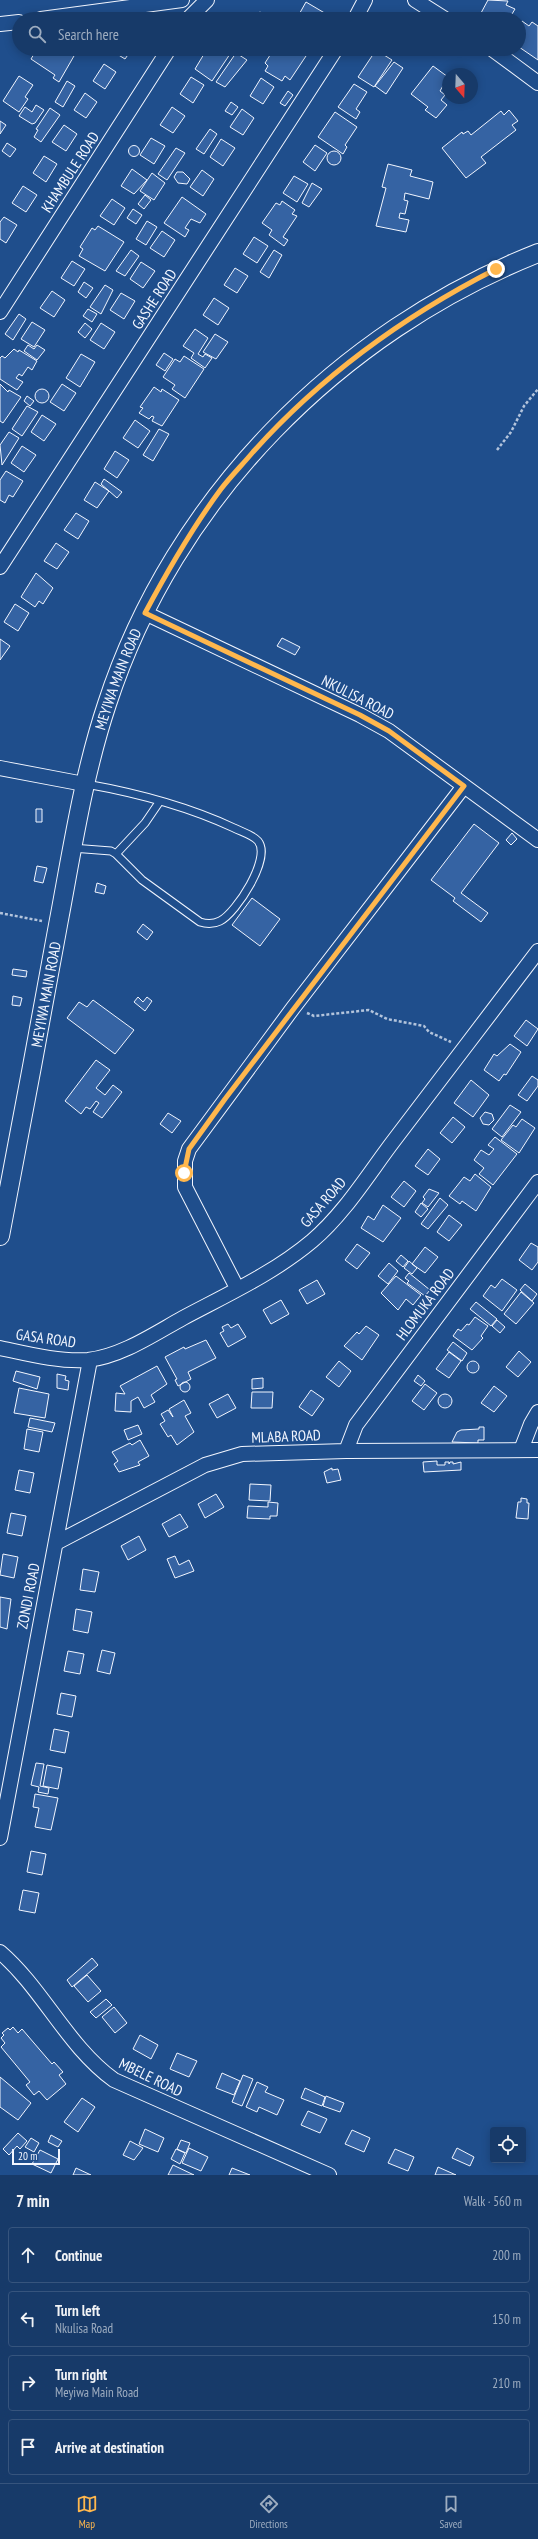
<!DOCTYPE html>
<meta charset="utf-8">
<style>
:root{--surface:#173a69;--page:#20416f;--text:#f1f3f6;--muted:#9eadc0;--line:#36547d;--accent:#ffb74d}
body{margin:0;font-family:"PT Sans Narrow",sans-serif;background:var(--page);color:var(--text)}
.controls{position:absolute;right:12px;bottom:12px;display:grid;overflow:hidden;border-radius:4px;box-shadow:0 2px 10px #0003}
.controls button{width:36px;height:36px;display:grid;place-items:center;padding:0;border:0;border-bottom:1px solid var(--line);background:var(--surface);color:var(--text);font:20px sans-serif}
.compass{position:absolute;left:442px;top:68px;width:36px;height:36px;border-radius:50%;background:var(--surface);box-shadow:0 2px 10px #0003;rotate:161deg}
.scale{position:absolute;left:12px;bottom:10px;width:48px;box-sizing:border-box;padding-left:4px;border:2px solid #f2f6ff;border-top:0;font-size:11px;line-height:14px;white-space:nowrap;color:#f2f6ff;-webkit-text-stroke:3px #1f4e8c;paint-order:stroke}
.stop{position:absolute;width:12px;height:12px;margin:-9px;border:3px solid #ffb74d;border-radius:50%;background:#fff}
.stop.end{background:#ffb74d;border-color:#fff;box-shadow:0 1px 4px #0008}
.list{margin:0;padding:0;list-style:none}
h2{display:flex;justify-content:space-between;align-items:center;height:52px;margin:0;padding:0 16px;font-size:17px}
h2 small{font-size:13px;font-weight:400;color:var(--muted)}
.list li{display:grid;grid-template-columns:26px 1fr auto;gap:12px;align-items:center;box-sizing:border-box;height:56px;margin:0 8px 8px;padding:0 8px;border:1px solid var(--line);border-radius:4px}
.list b{display:block;font-size:15px;white-space:nowrap}
.list p{margin:0;font-size:13px;white-space:nowrap;color:var(--muted)}
.list em{font-size:13px;font-style:normal;color:var(--muted)}
.icon{flex:none;width:22px;height:22px;fill:none;stroke:currentColor;stroke-width:2;stroke-linecap:round;stroke-linejoin:round}
.map{position:relative;flex:none;width:538px;height:2175px;overflow:hidden}
.search{position:absolute;background:var(--surface);box-shadow:0 2px 10px #0003;left:12px;right:12px;top:12px;height:44px;display:flex;align-items:center;gap:10px;box-sizing:border-box;padding:0 14px;border-radius:22px;color:var(--muted);font-size:15px}
.sheet{height:308px;background:var(--surface)}
nav{display:flex;justify-content:space-around;align-items:center;box-sizing:border-box;height:56px;border-top:1px solid var(--line);background:var(--surface);font-size:11px;color:var(--muted)}
nav a{display:grid;justify-items:center;gap:2px}
nav .on{color:var(--accent)}
.map>svg:first-child{display:block}
.building{fill:#3563a3;stroke:#f2f6ff}
.lines{fill:none;stroke-linecap:round;stroke-linejoin:round}
.service-casing{stroke:#f2f6ff;stroke-width:9}
.minor-casing{stroke:#f2f6ff;stroke-width:16}
.tertiary-casing{stroke:#f2f6ff;stroke-width:20}
.path{stroke:#b3c4dc;stroke-width:2.5;stroke-dasharray:3 2;stroke-linecap:butt}
.service{stroke:#1f4e8c;stroke-width:7}
.minor{stroke:#1f4e8c;stroke-width:14}
.tertiary{stroke:#1f4e8c;stroke-width:18}
.route{stroke:#ffb74d;stroke-width:5}
.labels{text-anchor:middle;dominant-baseline:central;stroke-width:3;stroke-linejoin:round;paint-order:stroke}
.street-label{font-size:15px;fill:#f2f6ff;stroke:#1f4e8c}
</style>
<div class="map">
<svg width="538" height="2175" viewBox="0 0 538 2175">
<rect width="100%" height="100%" fill="#1f4e8c"/>
<path class="building" d="M488,0L508,1L506,5L515,9L509,19H492L481,13Z
M306,2L328,15L326,19L297,18Z
M260,12L265,15L267,19H254L255,15Z
M522,21L529,26L532,22L538,26V60L519,47V25Z
M37,49H78L59,82L53,78L55,75L31,59Z
M113,49H132L125,59L112,51Z
M207,49L232,51L212,81L195,69Z
M274,49H295L306,56L290,80L285,76L282,81L265,71L268,66L265,63Z
M361,49H372V52L367,54Z
M376,50L392,60L374,87L358,77Z
M236,53L247,60L225,87L216,82Z
M394,62L403,68L386,94L375,86Z
M104,64L116,72L105,89L93,81Z
M433,66L448,77L440,91L445,95L441,100L447,105L436,118L425,110L428,107L411,94Z
M19,76L33,85L25,97L28,99L19,112L3,101Z
M191,77L204,85L193,103L180,94Z
M261,78L274,87L263,104L250,96Z
M67,81L75,86L63,107L55,102Z
M354,84L367,92L356,109L360,112L356,119L338,107Z
M288,91L293,95L285,106L280,103Z
M85,93L97,102L86,118L74,110Z
M231,102L238,107L232,115L225,111Z
M36,105L44,110L35,123L32,124L19,116L25,107L32,112Z
M172,107L185,116L173,133L160,125Z
M50,108L60,115L41,142L34,137L38,130L36,129Z
M242,109L254,118L243,135L230,127Z
M509,110L518,121L512,125L516,130L481,157L486,163L466,178L442,148L462,132L463,134L468,131L471,135L501,111L504,115Z
M335,112L357,127L345,145L347,147L343,154L318,137Z
M0,121L6,125L0,134Z
M64,125L77,134L66,151L52,142Z
M210,129L217,134L204,154L196,149Z
M151,138L165,146L154,164L140,155Z
M221,139L235,148L223,166L210,157Z
M7,143L16,149L10,157L2,151Z
M315,145L327,153L315,171L303,162Z
M128.5 151a5.5 5.5 0 1 1 11 0a5.5 5.5 0 1 1-11 0Z
M176,148L185,153L167,180L158,174Z
M327 158a7 7 0 1 1 14 0a7 7 0 1 1-14 0Z
M44,156L57,164L46,182L33,173Z
M388,164L412,170L410,176L433,182L429,199L405,193L404,200L408,201L405,214L400,213L399,218L409,220L406,232L376,226L386,188L382,187Z
M132,169L147,180L134,194L121,186Z
M202,170L214,179L203,196L190,187Z
M177,172H183L190,179L187,184L178,183L174,177Z
M152,173L165,183L154,200L140,191Z
M294,176L308,184L297,202L283,193Z
M312,183L322,189L309,207L302,203Z
M23,186L37,195L26,212L12,203Z
M145,195L151,200L144,209L138,204Z
M182,197L206,214L200,223L191,219L185,228L189,230L185,237L164,223Z
M112,199L125,208L114,225L100,216Z
M282,201L295,210L292,214L297,216L283,237L288,240L284,246L269,235L272,230L262,223L276,203L280,205Z
M133,209L142,215L136,224L127,218Z
M4,217L17,225L6,243L0,239V222Z
M147,221L157,227L146,245L136,239Z
M98,226L124,242L105,271L79,256L83,249L80,247L92,228L95,230Z
M162,231L175,240L164,257L150,248Z
M254,237L268,246L257,263L243,254Z
M131,250L139,256L125,276L116,271Z
M274,250L282,255L269,278L260,272Z
M72,261L85,269L74,286L61,278Z
M141,262L155,271L143,288L130,279Z
M235,268L248,276L237,293L224,285Z
M84,282L93,288L86,298L78,292Z
M105,285L113,290L101,314L90,307Z
M52,291L65,300L54,317L40,308Z
M121,293L135,301L124,319L110,310Z
M214,298L229,308L218,325L203,315Z
M88,309L97,314L92,322L83,316Z
M19,314L26,319L13,340L5,334Z
M32,322L45,330L34,347L21,339Z
M85,323L92,329L85,338L78,332Z
M101,323L115,332L104,349L90,340Z
M195,329L208,338L198,354L203,357L205,354L212,358L205,368L191,358L194,353L183,346Z
M215,334L228,342L216,359L203,352Z
M28,345L34,349L37,345L45,350L37,360L24,351Z
M14,349L18,352L19,350L37,361L32,370L28,367L22,376L19,374L16,378L23,382L17,390L0,379V358L2,356L5,358Z
M164,353L173,359L165,371L156,365Z
M81,354L95,362L80,387L66,378Z
M184,356L204,369L185,398L172,389L175,385L163,377L175,359L180,362Z
M0,384L8,392L9,390L21,397L3,423L0,421Z
M62,384L76,393L64,411L50,402Z
M154,387L161,392L162,389L179,400L162,426L152,421L154,417L152,416L149,419L139,413L143,408L140,407Z
M35 396a7 7 0 1 1 14 0a7 7 0 1 1-14 0Z
M27,396L34,401L30,406L24,401Z
M27,406L38,412L22,436L12,429Z
M42,415L56,424L44,441L31,432Z
M135,420L150,431L138,448L123,438Z
M159,429L169,434L153,461L143,455Z
M9,432L19,438L2,465L0,445Z
M22,446L36,455L24,472L11,463Z
M115,451L129,460L117,478L104,469Z
M6,471L23,481L13,497L9,495L5,503L0,500V480Z
M104,479L122,492L117,498L101,484Z
M95,482L109,491L97,508L84,500Z
M76,513L89,521L78,539L64,530Z
M56,543L69,552L57,569L44,561Z
M36,573L53,588L43,604L39,601L35,607L21,597Z
M15,604L29,613L18,631L4,622Z
M282,638L300,647L295,655L277,646Z
M0,639L10,646L0,660Z
M36,809H42V822H36Z
M474,824L499,843L461,893L488,913L481,922L453,901L455,898L431,880Z
M512,833L517,839L511,845L506,840Z
M37,866L47,868L43,883L34,881Z
M97,883L106,886L104,894L95,892Z
M252,898L280,919L260,946L232,925Z
M143,924L153,932L147,940L137,932Z
M13,969L27,971L26,977L12,975Z
M13,996L22,998L20,1006L12,1005Z
M138,997L143,1002L147,997L152,1001L145,1011L134,1002Z
M93,1000L134,1030L115,1054L67,1018L79,1002L87,1007Z
M526,1020L538,1029L527,1046L514,1036Z
M510,1044L521,1052L506,1075L504,1074L499,1081L484,1070L494,1054L497,1056Z
M96,1060L110,1070L96,1088L105,1095L113,1085L122,1092L102,1118L93,1112L99,1103L96,1101L90,1109L86,1107L81,1114L65,1101Z
M532,1076L538,1080V1086L527,1101L518,1095Z
M471,1080L489,1095L473,1117L454,1103Z
M510,1105L521,1112L502,1137L492,1129Z
M485,1112L492,1114L494,1120L489,1125L483,1124L480,1118Z
M168,1113L181,1121L172,1133L160,1124Z
M453,1117L465,1127L452,1143L440,1133Z
M522,1119L535,1128L519,1153L501,1140L513,1125L516,1127Z
M495,1137L517,1154L493,1185L479,1174L484,1168L474,1160L481,1150L489,1155L494,1149L488,1145Z
M428,1149L440,1159L428,1175L415,1166Z
M475,1174L491,1187L476,1211L462,1201L460,1204L449,1196L464,1177L470,1181Z
M404,1181L416,1191L404,1207L391,1197Z
M429,1189L439,1193L428,1207L422,1203L425,1199L423,1197Z
M440,1198L448,1205L428,1229L421,1224Z
M421,1203L428,1209L421,1217L415,1212Z
M383,1205L401,1218L383,1242L361,1228L368,1216L374,1220Z
M449,1215L462,1225L449,1241L437,1232Z
M531,1243L538,1247V1262L532,1270L519,1260Z
M357,1244L370,1253L357,1269L345,1260Z
M425,1247L438,1257L425,1273L412,1264Z
M401,1255L408,1261L403,1267L396,1261Z
M409,1261L417,1268L412,1274L404,1268Z
M389,1263L398,1271L388,1284L378,1276Z
M409,1273L430,1290L425,1296L407,1283L409,1281L405,1278Z
M396,1276L421,1295L413,1305L406,1299L398,1310L381,1293Z
M502,1279L517,1290L502,1311L483,1296L491,1285L495,1288Z
M317,1280L325,1294L307,1304L299,1290Z
M525,1284L537,1294L532,1301L520,1290Z
M521,1292L534,1303L516,1324L504,1314Z
M281,1300L289,1314L271,1324L263,1310Z
M476,1302L497,1319L491,1326L470,1309Z
M475,1317L488,1326L481,1336L483,1338L472,1350L453,1336L458,1329L461,1331L467,1324L469,1325Z
M497,1320L505,1327L500,1333L492,1326Z
M228,1324L231,1328L238,1324L246,1337L228,1347L220,1333L224,1331L222,1327Z
M366,1326L379,1335L362,1360L344,1346L357,1332L359,1334Z
M206,1340L216,1358L188,1372L191,1379L178,1386L175,1380L177,1379L165,1357L184,1347L185,1349Z
M453,1342L467,1353L462,1361L447,1350Z
M519,1351L531,1362L518,1377L506,1367Z
M449,1352L461,1361L449,1378L436,1369Z
M467 1367a6 6 0 1 1 12 0a6 6 0 1 1-12 0Z
M339,1361L351,1371L339,1387L326,1377Z
M157,1366L167,1384L151,1395L155,1402L144,1408L138,1397L131,1401V1412L115,1411L116,1393L125,1394L120,1386Z
M16,1371L40,1377L37,1389L13,1381Z
M57,1374L66,1376L65,1380L69,1381L68,1390L57,1388Z
M418,1375L425,1381L421,1386L414,1381Z
M263,1378V1388L252,1389V1379Z
M180 1387a5 5 0 1 1 10 0a5 5 0 1 1-10 0Z
M425,1384L437,1393L424,1410L412,1401Z
M494,1386L507,1396L494,1412L481,1403Z
M19,1388L49,1394L45,1418L14,1413Z
M311,1390L324,1399L312,1416L299,1407Z
M252,1392H273L272,1408H251Z
M228,1394L236,1408L217,1418L209,1404Z
M438 1401a7 7 0 1 1 14 0a7 7 0 1 1-14 0Z
M184,1400L191,1413L185,1416L194,1432L177,1445L171,1435L168,1437L160,1424L165,1421L161,1414L168,1410L173,1417L169,1409Z
M30,1418L55,1423L52,1432L28,1427Z
M138,1425L142,1434L128,1440L124,1430Z
M479,1427H484V1440H478V1443L452,1442L457,1432L461,1430L479,1429Z
M27,1429L43,1432L39,1452L24,1449Z
M140,1440L149,1456L138,1462L140,1465L119,1472L114,1464L118,1461L112,1452L130,1443L132,1445Z
M437,1461V1465H445V1462H449V1464L450,1462H453V1464L461,1462V1470L424,1472L423,1462Z
M332,1468V1470L338,1469L341,1480L327,1483L324,1472Z
M19,1470L34,1473L30,1493L15,1490Z
M250,1484L271,1485L270,1501L249,1500Z
M216,1494L224,1507L205,1518L198,1504Z
M521,1498L527,1499V1503H529L528,1519L516,1518L518,1502H521Z
M268,1502L278,1503L277,1516H270V1519L247,1518L248,1506L268,1507Z
M11,1513L26,1516L22,1536L7,1533Z
M180,1514L188,1527L169,1537L162,1524Z
M139,1536L146,1550L128,1560L121,1546Z
M3,1554L18,1557L14,1578L0,1575Z
M175,1556L179,1565L189,1560L194,1571L175,1578L167,1559Z
M83,1569L99,1572L95,1592L80,1590Z
M0,1597L11,1599L7,1629L0,1627Z
M76,1609L92,1612L88,1633L73,1630Z
M102,1650L115,1653L110,1674L97,1671Z
M68,1651L84,1654L80,1674L64,1671Z
M61,1693L76,1696L72,1717L57,1714Z
M54,1729L69,1732L65,1753L50,1750Z
M36,1763L44,1764L40,1786L49,1788L48,1794L38,1792L39,1787L31,1785Z
M47,1765L62,1768L58,1789L43,1786Z
M35,1794L58,1798L51,1830L35,1827L39,1808L33,1807Z
M31,1851L46,1854L42,1875L27,1872Z
M23,1890L39,1893L35,1913L19,1910Z
M92,1958L98,1965L72,1987L67,1980Z
M87,1975L101,1991L88,2002L74,1986Z
M106,1999L112,2005L96,2018L90,2012Z
M114,2007L127,2023L115,2033L102,2017Z
M13,2027L18,2033L22,2029L52,2064L54,2062L63,2072L59,2075L66,2084L47,2100L39,2091L34,2095L26,2085L30,2082L1,2047L5,2043L1,2038L4,2035L2,2033L8,2028L10,2030Z
M140,2035L158,2045L151,2059L133,2049Z
M177,2053L197,2061L189,2077L170,2069Z
M222,2073L240,2081L234,2095L216,2088Z
M243,2075L253,2079L242,2106L232,2102Z
M0,2077L31,2103L18,2120L0,2107Z
M257,2082L268,2087L265,2092L284,2100L277,2115L259,2107L257,2112L246,2107Z
M305,2088L325,2097L322,2106L301,2098Z
M326,2096L344,2103L340,2112L323,2106Z
M82,2098L95,2107L78,2132L64,2122Z
M308,2111L327,2119L320,2133L301,2125Z
M145,2129L164,2138L158,2152L139,2144Z
M352,2130L370,2138L364,2152L345,2144Z
M18,2133L27,2141L20,2149L17,2146L9,2155L3,2149Z
M51,2135L62,2141L58,2147L48,2142Z
M31,2138L39,2143L34,2152L25,2147Z
M181,2140L190,2143L186,2153L177,2149Z
M130,2141L143,2148L134,2160L123,2155Z
M189,2148L208,2157L201,2171L182,2163Z
M457,2148L474,2157L470,2166L452,2158Z
M176,2149L185,2153L180,2164L171,2159Z
M395,2149L414,2157L408,2171L388,2163Z
M40,2150L58,2159L51,2173L32,2164Z
M173,2165L194,2175H168Z
M438,2167L456,2175H435Z
M76,2168L91,2175H73Z
M232,2168L250,2175H229Z"/>
<g class="lines">
<defs>
<path id="service" d="M72,848L111,851L116,854L142,880L200,922C206,924 214,924 220,921C236,913 272,858 258,841C253,835 242,832 234,828C187,806 137,793 86,784
M116,854L145,823L160,801"/>
<path id="minor" d="M415,0L445,19
M41,19L182,0
M188,19L207,0
M355,19L365,0
M0,24L19,22
M492,49L538,83
M0,312L169,49
M0,567L336,49
M145,613L360,715L389,731L538,840
M0,768L84,784
M237,1288L185,1187V1161L189,1149L293,1008L464,786
M0,1348C28,1354 59,1362 88,1360C122,1356 154,1334 183,1318C226,1295 274,1273 312,1241C345,1213 369,1173 395,1139C443,1076 490,1014 538,951
M521,1450L531,1424L538,1412
M346,1451L356,1425L538,1182
M56,1543L205,1465L242,1454L346,1451L538,1450
M0,1838L90,1360
M0,1952C43,1989 67,2046 114,2080L329,2175"/>
<g id="tertiary">
<path id="s1" d="M0,1236C20,1132 39,1029 58,925C72,851 83,776 107,704C174,498 339,332 538,253"/>
</g>
</defs>
<use href="#service" class="service-casing"/>
<use href="#minor" class="minor-casing"/>
<use href="#tertiary" class="tertiary-casing"/>
<path class="path" d="M497,450L511,432L524,406L538,389
M0,913L42,921
M307,1013L314,1016L369,1010L387,1019L424,1026L429,1032L451,1042"/>
<use href="#service" class="service"/>
<use href="#minor" class="minor"/>
<use href="#tertiary" class="tertiary"/>
</g>
<g class="lines">
<path class="route" d="M184,1173L189,1149L225,1099L464,786L389,731L360,715L145,613C168,570 192,528 221,489C231,476 243,464 253,452C322,375 404,316 496,269"/>
</g>
<g class="labels">
<g class="street-label">
<text transform="translate(70 172) rotate(-57)">KHAMBULE ROAD</text>
<text transform="translate(154 299) rotate(-57)">GASHE ROAD</text>
<text stroke="none"><textPath href="#s1" startOffset="570">MEYIWA MAIN ROAD</textPath></text>
<text transform="translate(358 697) rotate(27)">NKULISA ROAD</text>
<text stroke="none"><textPath href="#s1" startOffset="246">MEYIWA MAIN ROAD</textPath></text>
<text transform="translate(323 1202) rotate(-49)">GASA ROAD</text>
<text transform="translate(425 1304) rotate(-53)">HLOMUKA ROAD</text>
<text transform="translate(46 1338) rotate(8)">GASA ROAD</text>
<text transform="translate(286 1436) rotate(-2)">MLABA ROAD</text>
<text transform="translate(28 1596) rotate(-79)">ZONDI ROAD</text>
<text transform="translate(151 2077) rotate(26)">MBELE ROAD</text>
</g>
</g>
</svg>
<div class="controls">
<button><svg class="icon" aria-label="locate" viewBox="0 0 24 24"><circle cx="12" cy="12" r="6"/><path d="M12 2v4M12 18v4M2 12h4M18 12h4"/></svg></button>
</div>
<svg class="compass" viewBox="-18 -18 36 36"><path d="M0-13l5 13h-10z" fill="#e53935"/><path d="M0 13l5-13h-10z" fill="#9eadc0"/></svg>
<div class="scale">20 m</div>
<div class="stop" style="left:184px;top:1173px"></div>
<div class="stop end" style="left:496px;top:269px"></div>
<div class="search"><svg class="icon" aria-label="search" viewBox="0 0 24 24"><circle cx="10" cy="10" r="6"/><path d="M15 15l6 6"/></svg>Search here</div>
</div>
<section class="sheet">
<h2>7 min<small>Walk · 560 m</small></h2>
<ul class="list">
<li><svg class="icon" aria-label="ahead" viewBox="0 0 24 24"><path d="M12 20V5M6 11l6-6 6 6"/></svg><div><b>Continue</b></div><em>200 m</em></li>
<li><svg class="icon" aria-label="left" viewBox="0 0 24 24"><path d="M17 20v-9H6M10 6l-5 5 5 5"/></svg><div><b>Turn left</b><p>Nkulisa Road</p></div><em>150 m</em></li>
<li><svg class="icon" aria-label="right" viewBox="0 0 24 24"><path d="M7 20v-9h11M14 6l5 5-5 5"/></svg><div><b>Turn right</b><p>Meyiwa Main Road</p></div><em>210 m</em></li>
<li><svg class="icon" aria-label="arrive" viewBox="0 0 24 24"><path d="M6 21V4h12l-3 4 3 4H6"/></svg><div><b>Arrive at destination</b></div></li>
</ul>
</section>
<nav>
<a class="on"><svg class="icon" aria-label="map" viewBox="0 0 24 24"><path d="M3 6l6-2 6 2 6-2v14l-6 2-6-2-6 2zM9 4v14M15 6v14"/></svg>Map</a>
<a><svg class="icon" aria-label="directions" viewBox="0 0 24 24"><path d="M12 3l9 9-9 9-9-9zM9 14v-3h6M13 9l2 2-2 2"/></svg>Directions</a>
<a><svg class="icon" aria-label="saved" viewBox="0 0 24 24"><path d="M7 4h10v16l-5-4-5 4z"/></svg>Saved</a>
</nav>
